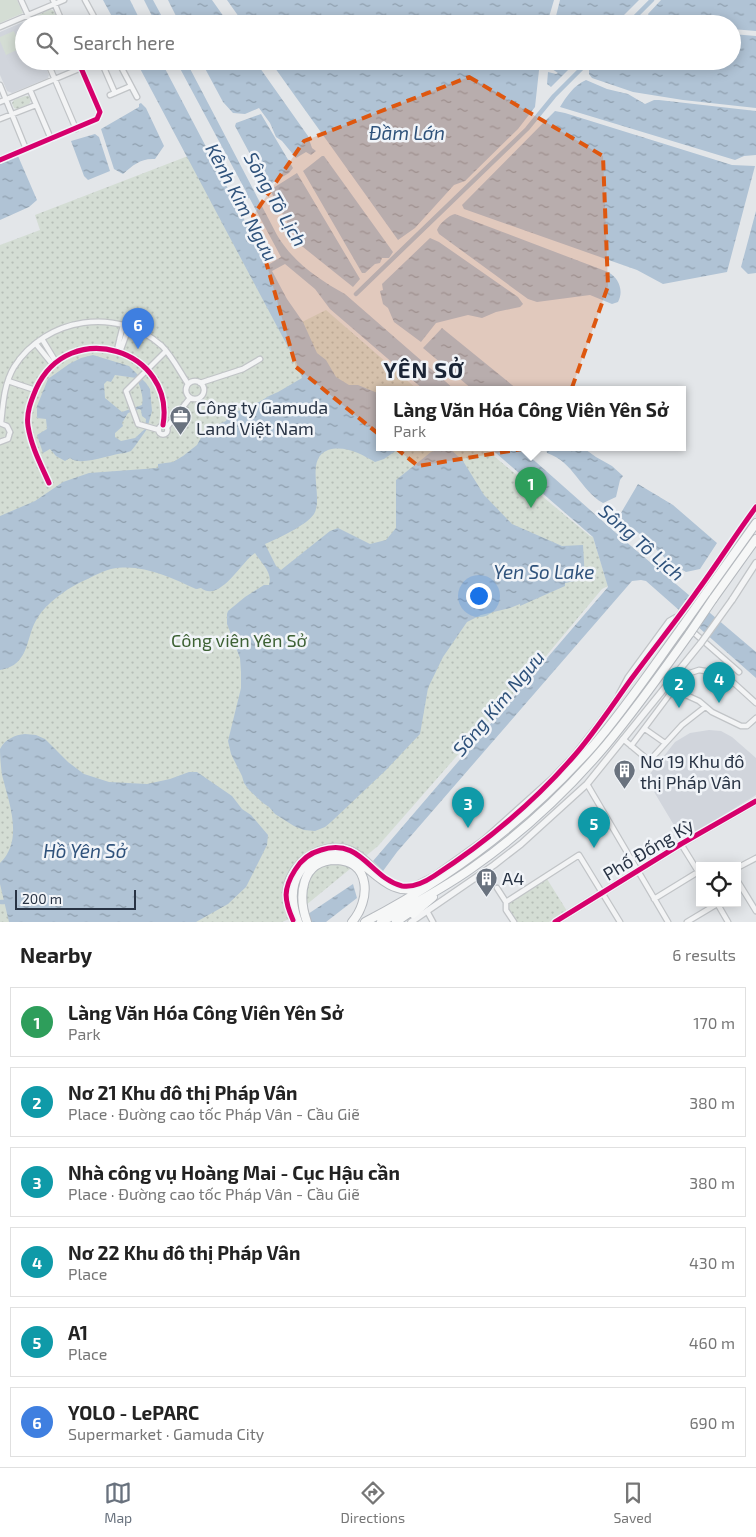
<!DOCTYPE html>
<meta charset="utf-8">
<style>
:root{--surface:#fff;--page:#f2f2f2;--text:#222;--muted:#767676;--line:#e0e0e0;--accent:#69727e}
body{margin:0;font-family:"Exo 2",sans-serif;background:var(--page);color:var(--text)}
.controls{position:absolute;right:15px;bottom:15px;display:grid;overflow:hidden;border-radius:0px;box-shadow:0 2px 12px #0003}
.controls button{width:45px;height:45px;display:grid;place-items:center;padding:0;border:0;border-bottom:1px solid var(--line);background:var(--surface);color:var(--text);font:25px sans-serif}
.scale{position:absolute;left:15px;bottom:12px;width:121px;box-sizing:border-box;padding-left:5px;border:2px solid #283344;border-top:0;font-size:14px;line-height:18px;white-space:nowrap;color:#283344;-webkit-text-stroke:4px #f1f4f8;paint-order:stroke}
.you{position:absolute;left:478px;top:595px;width:18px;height:18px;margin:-12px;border:4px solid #fff;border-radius:50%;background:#1a73e8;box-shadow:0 0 0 8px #1a73e833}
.badge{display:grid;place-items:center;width:32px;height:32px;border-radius:50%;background:var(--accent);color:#fff;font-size:16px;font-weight:700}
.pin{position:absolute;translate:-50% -41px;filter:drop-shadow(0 1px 2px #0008)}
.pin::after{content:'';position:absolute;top:26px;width:18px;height:15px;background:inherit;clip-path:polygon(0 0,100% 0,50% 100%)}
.popup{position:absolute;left:376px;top:386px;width:310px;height:65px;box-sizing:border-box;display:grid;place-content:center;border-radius:0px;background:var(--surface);filter:drop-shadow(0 1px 4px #0005);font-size:16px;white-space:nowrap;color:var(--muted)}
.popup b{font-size:19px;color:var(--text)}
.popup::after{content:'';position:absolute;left:50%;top:100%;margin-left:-10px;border:10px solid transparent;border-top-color:var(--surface)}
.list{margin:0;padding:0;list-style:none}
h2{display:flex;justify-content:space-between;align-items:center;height:65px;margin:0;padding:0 20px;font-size:21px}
h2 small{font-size:16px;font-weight:400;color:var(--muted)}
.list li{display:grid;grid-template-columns:32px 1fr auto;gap:15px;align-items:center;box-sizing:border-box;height:70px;margin:0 10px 10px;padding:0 10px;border:1px solid var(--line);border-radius:0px}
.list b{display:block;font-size:19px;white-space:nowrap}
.list p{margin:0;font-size:16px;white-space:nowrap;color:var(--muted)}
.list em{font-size:16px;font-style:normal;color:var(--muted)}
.icon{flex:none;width:28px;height:28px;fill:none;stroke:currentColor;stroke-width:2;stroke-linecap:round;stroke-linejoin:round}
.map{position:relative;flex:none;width:756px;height:922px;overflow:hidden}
.search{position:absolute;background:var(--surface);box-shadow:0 2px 12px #0003;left:15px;right:15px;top:15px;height:55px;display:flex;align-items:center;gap:12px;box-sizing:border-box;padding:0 18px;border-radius:28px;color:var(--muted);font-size:19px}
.sheet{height:545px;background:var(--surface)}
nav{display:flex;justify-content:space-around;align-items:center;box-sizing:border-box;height:70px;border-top:1px solid var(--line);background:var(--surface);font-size:14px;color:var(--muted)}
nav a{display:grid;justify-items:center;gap:2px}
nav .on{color:var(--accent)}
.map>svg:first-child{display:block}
.built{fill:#d1d5dc}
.grass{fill:#d4ddd4}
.park{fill:url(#park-dots)}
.water{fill:url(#water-ripples);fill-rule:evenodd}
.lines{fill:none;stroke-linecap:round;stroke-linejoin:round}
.canal{stroke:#b0c3d5;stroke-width:4.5}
.minor-casing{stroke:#c1c4c7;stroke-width:7}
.tertiary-casing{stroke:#c1c4c7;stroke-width:8}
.motorway-casing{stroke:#b5b9be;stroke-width:10}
.minor{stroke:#f3f4f5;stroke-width:4.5}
.tertiary{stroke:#f3f4f5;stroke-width:5.5}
.motorway{stroke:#f6f7f7;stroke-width:8}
.tertiary-bridge-casing{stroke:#c1c4c7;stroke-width:8;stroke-linecap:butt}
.motorway-bridge-casing{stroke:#b5b9be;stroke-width:10;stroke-linecap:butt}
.tertiary-bridge{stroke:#f3f4f5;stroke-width:5.5}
.motorway-bridge{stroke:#f6f7f7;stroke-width:8}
.cycleway-casing{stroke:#f1f4f8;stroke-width:8}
.cycleway{stroke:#d6006c;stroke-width:5}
.marked{fill:#de570f;fill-opacity:0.2;stroke:#de570f;stroke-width:4;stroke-dasharray:10 6;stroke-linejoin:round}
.labels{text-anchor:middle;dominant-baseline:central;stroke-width:5;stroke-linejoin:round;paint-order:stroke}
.poi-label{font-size:18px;fill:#283344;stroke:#f1f4f8;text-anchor:start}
.park-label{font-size:18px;fill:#3d6134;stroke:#f1f4f8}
.street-label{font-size:18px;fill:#283344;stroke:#f1f4f8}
.water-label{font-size:19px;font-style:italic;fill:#2f527b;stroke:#f1f4f8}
.district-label{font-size:22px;font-weight:bold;letter-spacing:1px;fill:#1a2435;stroke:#f1f4f8}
</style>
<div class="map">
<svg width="756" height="922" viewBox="0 0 756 922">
<defs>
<pattern id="park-dots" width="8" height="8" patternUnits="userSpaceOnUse" patternTransform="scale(1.25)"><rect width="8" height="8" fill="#d4ddd4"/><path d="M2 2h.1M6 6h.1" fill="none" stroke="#b6beb7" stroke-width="1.8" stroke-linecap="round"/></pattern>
<pattern id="water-ripples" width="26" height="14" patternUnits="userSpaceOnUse" patternTransform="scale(1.25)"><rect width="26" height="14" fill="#b0c3d5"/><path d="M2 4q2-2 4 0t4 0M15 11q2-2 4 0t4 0" fill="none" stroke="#8f9fae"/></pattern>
</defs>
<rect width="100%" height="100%" fill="#e3e6e9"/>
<path class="built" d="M23,22L27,24H24V61H43L49,75L48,78L12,93L7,91L0,75V32Z
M709,730L721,731L732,737L756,758V795L686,838L681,837L647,780L649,775L675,742L690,733Z"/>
<path class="grass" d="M0,0H17L23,13L0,23Z
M14,31L21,48L6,55L0,41V37Z"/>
<path class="park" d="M50,9L54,11L59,24H36L34,20L35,17Z
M25,96H29L31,101L29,104L17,109L14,108L12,103L14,100Z
M188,156L282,332L326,310L417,389H380V447H483L590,536L593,537L608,586L602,589L526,680L462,750L378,846L289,919L282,922H0V245L40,230L35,215Z
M547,879L567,911L549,922H517L508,908L509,903Z"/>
<path class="water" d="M103,0H130L142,24H116Z
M144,0H153L166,24H156Z
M168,0H212L229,24H180Z
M227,0H554L547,24H244Z
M560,0H639L615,24H554Z
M661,0H756V31L732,29V24H677L651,20L648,14Z
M732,34L756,36V108L683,100L633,92L592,78L589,74V69L598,61H732Z
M136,61H161L268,265L281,257L176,61H186L277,235C293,262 318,279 345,294L454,389H423L330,309L315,289L285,264L272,271L287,299L303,322L317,353L326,360L336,377L349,385H358L380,394V447H401L384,459L375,462C361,454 345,445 328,450C304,459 324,497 314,514C307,525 277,539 265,544L276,566L281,570L330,531L338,528L370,544L386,540L396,528V480L431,452L446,447H448L463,461L484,495L512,524L562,546L583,545L585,579L565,583V586L520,606V604L510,608L481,615L467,622L443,657L428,688L420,734L386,770L331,822L325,827L315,831L304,830L294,826L275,814L269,807L263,803L249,790L244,783L242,776L231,754L228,741L241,688V672L240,658L227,624V614L228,611L245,597L264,585H269C273,572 261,563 255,553C241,562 220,603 201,588L196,589C169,577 142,563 111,569C100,572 90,578 79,583C65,590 47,603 38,617C25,636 31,665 0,670V516L35,501L63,482L89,473L158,468V464L173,462L183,456L197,445L205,430L226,421L229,415L259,402L269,396L278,392L302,378L297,364Z
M201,61H255L308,136L312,148L316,151L311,155L306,152L296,158L282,141L276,137L270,123L259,108L245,114L233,113L223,102Z
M270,61H540L535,107L518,129L465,181L454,185L415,228L398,240Z
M549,61H577L551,87L547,84L548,72L556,74L558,73L549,67Z
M586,80L607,89L628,94L645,104L654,100H659L756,111V155L744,156L735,160L560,107C566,97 574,85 586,80Z
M141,103L146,108L164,146L155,159C141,158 133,165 123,174L114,169L101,129L139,107V104Z
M555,111L565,113L732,165L755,166L727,272L663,284L637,270L464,209L462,205Z
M261,114L293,168L289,173L272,183L265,182L235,126L236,123Z
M95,134L99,137L110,171L88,180L84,176L71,141Z
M18,156L37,200L29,207L0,220V164Z
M322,156H324L393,252L389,258H382L380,263L375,264L365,273H362L303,171Z
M297,173L360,279L353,287L298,243L270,190Z
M756,211V273L748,274L741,267Z
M455,214L608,272C619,278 624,291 618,302L612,304L590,295L537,302L528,299L439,234L437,230C439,224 449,215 455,214Z
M430,238L439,242L518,297L523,304L520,307L496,312L482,318L468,315L436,323L421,342L394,322L388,308L383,304L380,291L383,290L382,284Z
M442,328L517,389H472L423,348Z
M93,355L129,366L146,383L150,389L152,411L147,429L135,446L131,451L125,453C110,454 81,467 70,458L65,461L56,456L50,449L43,453L37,435L47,429L46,419L37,418V406L48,379L69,364L81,358ZM115,375L136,378C140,385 144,397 142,405L122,412L105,398L104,384L107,381L111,382ZM139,409L141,410L142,416L146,419L145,429L135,438L121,441L115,437V433L123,426L122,423L128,413Z
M489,447H519L624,540L756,652V678L646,581L641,580L632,581L397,852L383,871L373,861L608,587L593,537Z
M546,447H582L596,457L612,466L623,476L620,480L616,497L603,503C580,490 574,462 547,453Z
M638,484L673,505L717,543L700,569L686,572L670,563L644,537L618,518Z
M25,734L36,735L45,739L68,762L84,774L109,782L147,784L170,779L189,772H197L232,796L242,809L251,815L268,835L267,845L246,887L228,904L196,922H9L0,884V863C24,840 9,803 2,775C1,768 0,756 0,749C5,739 15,735 25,734Z
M353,884L357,898L326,922H296Z"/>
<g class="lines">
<path class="canal" d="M628,24L652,0
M232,205L251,194
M356,294L527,129L554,96L589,61
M1,902H4"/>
<defs>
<path id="minor" d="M21,0L32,24
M53,0L63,24
M85,0L98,24
M0,27L64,0
M47,61L76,129
M101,61L115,93
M118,61L137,97
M0,85L26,149
M30,90L51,139
M110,95L131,86
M0,102L98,61
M0,119L36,105
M0,160L97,119L100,112L78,61
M42,339L56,362
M36,344L53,365
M117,350L123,325
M120,352L129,327
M8,381L35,390
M186 390a9 9 0 1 1 18 0a9 9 0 1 1-18 0Z
M200,383L243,369L260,359
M0,423L7,426L10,432L8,439L0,442
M1,423C3,404 4,384 14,367C46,317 118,306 162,346C172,356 180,372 188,384
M158.5 430a4.5 4.5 0 1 1 9 0a4.5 4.5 0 1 1-9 0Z
M167,427L190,398
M159,430L138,424L126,391L166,351
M49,483C41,465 31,446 28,426C26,413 31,401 36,389C69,316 176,350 163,425
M669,684L684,675L699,670L724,674L756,703
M666,686L699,701L712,712L741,726H747L756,718
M619,694L628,677L669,621L676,617L739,672
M645,729L665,743
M623,739L647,759H651L682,725L705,707
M631,746L673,690
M587,784L668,922
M681,844L699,873
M737,868L756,858
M737,880L756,911
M497,888L506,902
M654,899L698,872
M717,903L728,922
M427,911L433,922
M514,922L506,910V902L579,855L620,922
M687,922L717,904"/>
<path id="tertiary" d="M700,588L756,507
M732,600L756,563
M416,885L434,876L484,840L552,779L574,756L599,724L645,660L676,620
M293,920C289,911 286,903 286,894C286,864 321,839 349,849C362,854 372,866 382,876
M411,922L494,865L521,844L587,784L701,643
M555,922L681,844L756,801"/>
<path id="motorway" d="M706,593L756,523
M713,599L756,539
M413,914L433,897
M298,922C292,906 290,888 299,873C304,864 312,857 322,854C365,841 377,903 423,887
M307,922C298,897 300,860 336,860C371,861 371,900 352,922
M365,922C452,877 528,819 593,746C625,709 653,667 682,627
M381,922C412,905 444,888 472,868C522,833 567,791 606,745C636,709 663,671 690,633
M396,922L416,908"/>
</defs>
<use href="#minor" class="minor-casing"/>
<use href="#tertiary" class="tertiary-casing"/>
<use href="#motorway" class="motorway-casing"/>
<use href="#minor" class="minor"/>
<use href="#tertiary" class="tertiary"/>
<use href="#motorway" class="motorway"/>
<defs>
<path id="tertiary-bridge" d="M676,620L700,588
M701,643L732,600"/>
<path id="motorway-bridge" d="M682,627L706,593
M690,633L713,599"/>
</defs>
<use href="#tertiary-bridge" class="tertiary-bridge-casing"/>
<use href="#motorway-bridge" class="motorway-bridge-casing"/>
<use href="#tertiary-bridge" class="tertiary-bridge"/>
<use href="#motorway-bridge" class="motorway-bridge"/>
<defs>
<path id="cycleway" d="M0,160L97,119L100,112L78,61
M49,483C41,465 31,446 28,426C26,413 31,401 36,389C69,316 176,350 163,425
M293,920C284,900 283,889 295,870C301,860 310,853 321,850C361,837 370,878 402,886C414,888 425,882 434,876C485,843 534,802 574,756C595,732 613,704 632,678C654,648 677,620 698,590C718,563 736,534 756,507
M555,922L681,844L756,801"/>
</defs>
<use href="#cycleway" class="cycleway-casing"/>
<use href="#cycleway" class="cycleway"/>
</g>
<path class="marked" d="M469,77L603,156L608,286L552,444L418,466L296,367L253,216L304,141Z"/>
<defs>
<symbol id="office-pin" viewBox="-11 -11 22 30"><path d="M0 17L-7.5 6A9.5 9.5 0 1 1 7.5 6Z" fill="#69727e" stroke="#f1f4f8"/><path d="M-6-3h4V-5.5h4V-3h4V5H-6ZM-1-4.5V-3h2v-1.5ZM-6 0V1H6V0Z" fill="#fff"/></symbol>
<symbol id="building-pin" viewBox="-11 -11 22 30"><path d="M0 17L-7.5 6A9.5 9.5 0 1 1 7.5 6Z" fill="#69727e" stroke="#f1f4f8"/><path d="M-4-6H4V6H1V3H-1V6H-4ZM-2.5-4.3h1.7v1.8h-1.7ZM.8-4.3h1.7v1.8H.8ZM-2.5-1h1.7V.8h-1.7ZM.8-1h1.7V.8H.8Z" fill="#fff"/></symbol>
</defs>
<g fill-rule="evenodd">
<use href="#office-pin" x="168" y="404" width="25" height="34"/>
<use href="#building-pin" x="612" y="758" width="25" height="34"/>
<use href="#building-pin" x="474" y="866" width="25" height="34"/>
</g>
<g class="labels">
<g class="poi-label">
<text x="196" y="407">Công ty Gamuda<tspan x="196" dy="21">Land Việt Nam</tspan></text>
<text x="640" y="761">Nơ 19 Khu đô<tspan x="640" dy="21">thị Pháp Vân</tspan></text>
<text x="502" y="878">A4</text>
</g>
<g class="park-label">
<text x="239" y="640">Công viên Yên Sở</text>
</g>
<g class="street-label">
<text transform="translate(648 849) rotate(-31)">Phố Đống Kỳ</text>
</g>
<g class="water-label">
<text x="407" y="132">Đầm Lớn</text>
<text transform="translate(276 199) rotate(60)">Sông Tô Lịch</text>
<text transform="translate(242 202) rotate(62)">Kênh Kim Ngưu</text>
<text transform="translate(642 542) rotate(41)">Sông Tô Lịch</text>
<text x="544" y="571">Yen So Lake</text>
<text transform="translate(498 703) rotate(-50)">Sông Kim Ngưu</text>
<text x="85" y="850">Hồ Yên Sở</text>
</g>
<g class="district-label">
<text x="424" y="369">YÊN SỞ</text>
</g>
</g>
</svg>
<div class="controls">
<button><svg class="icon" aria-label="locate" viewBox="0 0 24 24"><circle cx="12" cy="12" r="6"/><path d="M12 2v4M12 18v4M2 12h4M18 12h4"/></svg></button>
</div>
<div class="scale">200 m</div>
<div class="you"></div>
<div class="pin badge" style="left:531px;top:508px;background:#2e9e5b">1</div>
<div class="popup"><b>Làng Văn Hóa Công Viên Yên Sở</b>Park</div>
<div class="pin badge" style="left:679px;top:708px;background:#0f9aa8">2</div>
<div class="pin badge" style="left:468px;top:828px;background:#0f9aa8">3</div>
<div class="pin badge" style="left:719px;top:703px;background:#0f9aa8">4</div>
<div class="pin badge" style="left:594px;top:848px;background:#0f9aa8">5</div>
<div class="pin badge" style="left:138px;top:349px;background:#3f7fe0">6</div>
<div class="search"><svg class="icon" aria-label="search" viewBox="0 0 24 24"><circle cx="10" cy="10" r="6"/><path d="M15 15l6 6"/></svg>Search here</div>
</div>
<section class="sheet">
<h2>Nearby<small>6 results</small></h2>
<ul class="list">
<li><span class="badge" style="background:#2e9e5b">1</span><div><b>Làng Văn Hóa Công Viên Yên Sở</b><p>Park</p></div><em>170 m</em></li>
<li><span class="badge" style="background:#0f9aa8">2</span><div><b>Nơ 21 Khu đô thị Pháp Vân</b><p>Place · Đường cao tốc Pháp Vân - Cầu Giẽ</p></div><em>380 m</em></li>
<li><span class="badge" style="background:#0f9aa8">3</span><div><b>Nhà công vụ Hoàng Mai - Cục Hậu cần</b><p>Place · Đường cao tốc Pháp Vân - Cầu Giẽ</p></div><em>380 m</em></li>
<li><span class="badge" style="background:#0f9aa8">4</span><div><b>Nơ 22 Khu đô thị Pháp Vân</b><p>Place</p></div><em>430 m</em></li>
<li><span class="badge" style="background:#0f9aa8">5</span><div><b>A1</b><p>Place</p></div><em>460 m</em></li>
<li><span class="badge" style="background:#3f7fe0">6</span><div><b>YOLO - LePARC</b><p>Supermarket · Gamuda City</p></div><em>690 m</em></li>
</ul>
</section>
<nav>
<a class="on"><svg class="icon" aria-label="map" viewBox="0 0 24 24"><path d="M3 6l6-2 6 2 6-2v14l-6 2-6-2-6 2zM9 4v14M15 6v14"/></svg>Map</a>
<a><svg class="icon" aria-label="directions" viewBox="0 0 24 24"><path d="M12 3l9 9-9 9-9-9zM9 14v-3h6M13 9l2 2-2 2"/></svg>Directions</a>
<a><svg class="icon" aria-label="saved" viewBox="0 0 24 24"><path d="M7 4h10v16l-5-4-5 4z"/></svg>Saved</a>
</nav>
